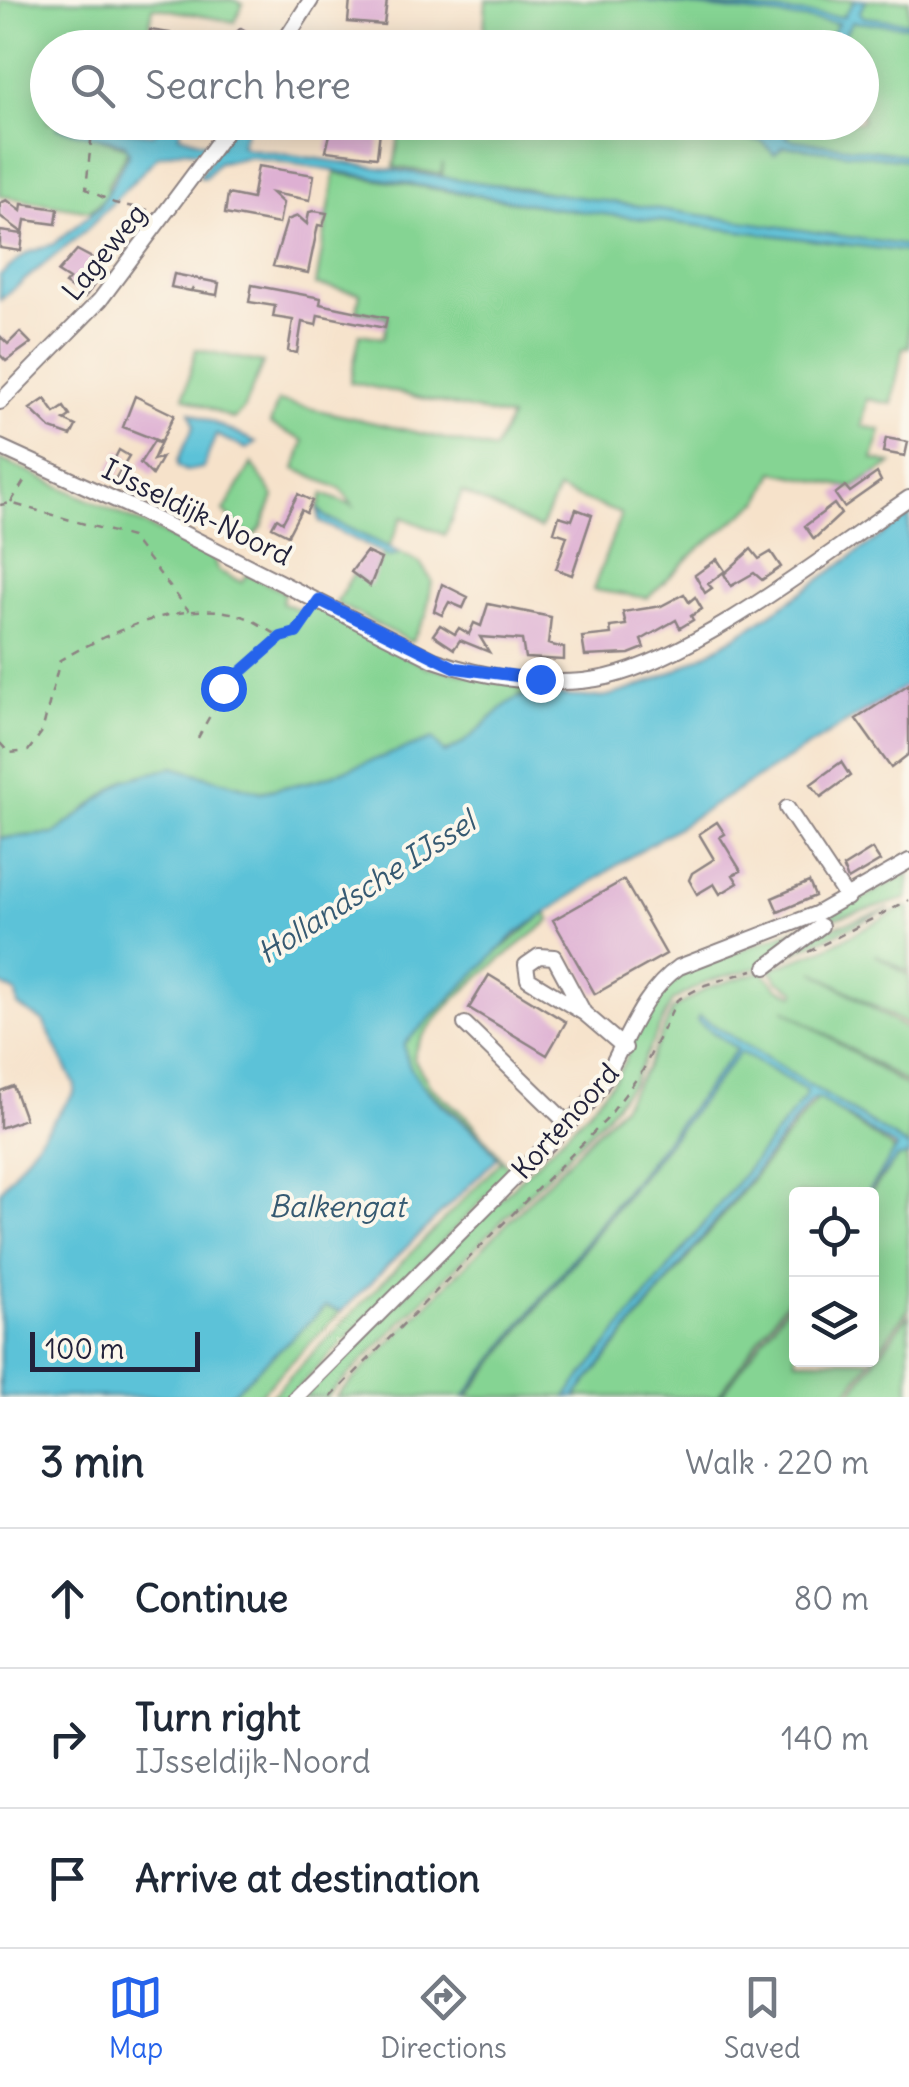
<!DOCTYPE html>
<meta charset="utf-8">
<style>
:root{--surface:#fff;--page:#f6f6f7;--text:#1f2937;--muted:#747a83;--line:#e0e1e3;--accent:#2563eb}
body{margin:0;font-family:Delius,sans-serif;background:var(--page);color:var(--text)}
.controls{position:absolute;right:30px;bottom:30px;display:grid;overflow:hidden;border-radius:10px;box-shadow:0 5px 25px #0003}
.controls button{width:90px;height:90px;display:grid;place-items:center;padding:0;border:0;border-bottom:2px solid var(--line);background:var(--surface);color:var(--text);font:50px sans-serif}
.scale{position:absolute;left:30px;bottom:25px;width:170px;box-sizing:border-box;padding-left:10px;border:5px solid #22223b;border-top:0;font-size:28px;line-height:35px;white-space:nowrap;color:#22223b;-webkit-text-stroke:8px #fbf7ec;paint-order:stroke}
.stop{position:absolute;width:30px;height:30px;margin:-22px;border:8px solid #2563eb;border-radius:50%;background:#fff}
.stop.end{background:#2563eb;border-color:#fff;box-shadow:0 2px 10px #0008}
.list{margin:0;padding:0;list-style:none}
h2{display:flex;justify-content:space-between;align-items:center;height:130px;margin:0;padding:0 40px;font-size:42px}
h2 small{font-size:32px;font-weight:400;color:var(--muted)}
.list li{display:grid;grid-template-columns:65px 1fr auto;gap:30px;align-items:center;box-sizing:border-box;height:140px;padding:0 40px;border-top:2px solid var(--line)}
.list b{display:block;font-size:38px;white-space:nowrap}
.list p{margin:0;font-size:32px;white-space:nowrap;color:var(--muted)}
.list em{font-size:32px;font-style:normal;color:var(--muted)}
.icon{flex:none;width:55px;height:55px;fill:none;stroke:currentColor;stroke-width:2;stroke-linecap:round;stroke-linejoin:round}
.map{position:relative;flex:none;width:909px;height:1397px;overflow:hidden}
.search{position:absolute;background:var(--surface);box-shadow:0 5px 25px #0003;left:30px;right:30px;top:30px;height:110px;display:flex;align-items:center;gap:25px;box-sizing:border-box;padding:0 35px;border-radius:55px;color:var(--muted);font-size:38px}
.sheet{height:550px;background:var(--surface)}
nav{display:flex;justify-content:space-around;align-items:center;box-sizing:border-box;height:140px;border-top:2px solid var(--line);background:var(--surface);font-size:28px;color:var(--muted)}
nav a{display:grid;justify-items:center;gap:5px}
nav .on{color:var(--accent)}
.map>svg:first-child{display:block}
.green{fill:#85d493;stroke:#547b67;stroke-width:2.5}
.water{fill:#5bc2d8;stroke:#3e728a;stroke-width:2.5}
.building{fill:#deb0d3}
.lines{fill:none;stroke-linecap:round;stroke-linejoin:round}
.minor-casing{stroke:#8c8282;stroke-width:18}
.path{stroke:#8c8282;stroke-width:2.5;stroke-dasharray:8 8;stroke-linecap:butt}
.minor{stroke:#fff;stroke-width:14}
.route{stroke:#2563eb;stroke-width:12}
.labels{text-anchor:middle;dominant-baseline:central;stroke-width:8;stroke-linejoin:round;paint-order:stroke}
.street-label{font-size:28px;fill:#22223b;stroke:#fbf7ec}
.water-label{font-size:30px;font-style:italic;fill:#365a72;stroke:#fbf7ec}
</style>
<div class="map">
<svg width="909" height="1397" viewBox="0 0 909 1397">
<rect width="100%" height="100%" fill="#fbf7ec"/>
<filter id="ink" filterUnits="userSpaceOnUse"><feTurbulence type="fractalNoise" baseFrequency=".01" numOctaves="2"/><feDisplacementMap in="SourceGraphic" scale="20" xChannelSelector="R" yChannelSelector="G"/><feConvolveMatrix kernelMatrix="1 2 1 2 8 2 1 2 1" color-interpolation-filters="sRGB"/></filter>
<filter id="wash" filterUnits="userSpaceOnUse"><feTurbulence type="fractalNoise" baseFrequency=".0048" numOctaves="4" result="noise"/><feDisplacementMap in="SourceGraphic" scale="40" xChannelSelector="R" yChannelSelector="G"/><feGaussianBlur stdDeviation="2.25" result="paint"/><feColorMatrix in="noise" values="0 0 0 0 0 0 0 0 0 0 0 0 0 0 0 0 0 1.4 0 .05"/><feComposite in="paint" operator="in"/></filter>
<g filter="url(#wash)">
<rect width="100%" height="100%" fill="#f6e2ca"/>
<path class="green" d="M0,0H234L243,4L235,22L153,7L146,47L48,48V122L94,123L92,136L129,148L107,186V197L90,211L0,196Z
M486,0H909V347H903L892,404L867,399L862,426L881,430L873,459L892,464L852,488L774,472L761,500L697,550L648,598L593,590L621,514L558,490L540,529L462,492L445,535L402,517L389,548L327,518L318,509L323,494L353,506L341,489L295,469L304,441L270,424L278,401L494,450L510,418L350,382L360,334L383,338L388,317L357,311L360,293L316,285L335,173L555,208L717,226L530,189L442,178L443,163L441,174L394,167L401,123L862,122V48L483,47Z
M196,349L263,363L243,410L233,419L184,397Z
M0,459L212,556L218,571L241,582L247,574L284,592L282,603L305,612L311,603L427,667L535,686L491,718L473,740L443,754L260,792L173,767L125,780L54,834L0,838Z
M252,463L274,497L262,527L251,539L224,511Z
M400,553L420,563L432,581L426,616L411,642L336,603L353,574L370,582L383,554Z
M909,873L907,899L828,920L827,917Z
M905,907H909V972L875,954L909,976V1026L813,971L909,1031V1084L784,1009L909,1088V1147L699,1016L737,1049L464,1397H336L622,1106L645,1070L673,1009L709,987L762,971L778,988L795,995L796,991L778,981L770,969L823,949Z
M890,909L776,961L820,931Z
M547,912L550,921C516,947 420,1018 413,1058L431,1087L468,1117L512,1171L289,1397H270L501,1161C490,1149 479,1132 465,1120C438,1097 406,1082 404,1044L464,979Z
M809,924L763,966L708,981L672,1001L633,1082L604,1118L327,1397H303L589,1110L617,1076L654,997L685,971Z
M740,1052L807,1091L806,1096L566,1397H467Z
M818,1098L897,1152L866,1194H796V1288L717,1397H575Z
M907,1154L909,1308L872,1359L870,1194L897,1158Z
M796,1294V1360H871L843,1397H720Z
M326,1306L341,1312L257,1397H228Z
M909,1314V1397H848Z"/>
<path class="water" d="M639,0L843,17L855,0H866L859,13L864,17L909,22V26L852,22L837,47H825L838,23Z
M163,123H181L179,135L219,147L234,123H249L241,145L245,148L909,246V252L555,208L251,157L219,162L205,178L199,177L214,153L181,150L158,156L86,230L0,300V275L27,253L54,244L100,206L129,153L125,144L55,127L81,125L153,134Z
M677,123L752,128L771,136L782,123H794L786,137L793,140L909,155V160L784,146L774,154L762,141L613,123Z
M190,412L256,442L247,449L216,435L203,468L186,471L178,466V460L194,425Z
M318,509L327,518L400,553L390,557L320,522Z
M909,516V684L620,863L514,935L404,1044C407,1095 471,1116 497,1158L341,1312L326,1306L228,1397H0V1191L74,1093L75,1085L43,1021L18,1006L16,993L0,984V838L54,834L125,780L173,767L261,792L317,780L433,739L444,753C477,741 499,702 523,696C547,690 580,701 607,696C698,677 830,570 909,516Z
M699,1016L909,1147V1155L897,1158L866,1194L897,1148L818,1098L812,1100L575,1397H566L806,1096L807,1091L740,1052L464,1397L737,1049L697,1021Z"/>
<g id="blocks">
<path class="building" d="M350,0H387L384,25L348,22Z
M241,28L270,46V48H242L229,39Z
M150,30L170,33L168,48H147Z
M333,122H381L377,157L326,151Z
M258,166L314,175L310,200L272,193L283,203L279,224L225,214L228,194L252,199Z
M7,200L21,211L22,204L58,209L56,224L25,220L23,233L0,216V203Z
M314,211L327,213L323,226L318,225L308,273L273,266L287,220L298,216L307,224L309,212Z
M0,231L23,234L21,251L0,248Z
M77,250L92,258L90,261L102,274L85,297L65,284L69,279L58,272Z
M174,274L219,283L217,295L192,291L193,287L191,291L171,287Z
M252,285L321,298L320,304L387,318L385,328L318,315L316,325L302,322L297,353L288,351L293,320L273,317L275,306L249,302Z
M20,332L31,343L6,361L0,355V336L8,344Z
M135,396L174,415L161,442L123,427Z
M45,399L55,413L64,407L70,416L64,420L76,426L71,436L51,429L30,409Z
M886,438L908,442L905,456L883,452Z
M154,441L160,444L153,460L162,457L152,475L140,463Z
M119,450L129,456L114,481L106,476Z
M877,473L881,481L844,507L835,494L845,486L850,492Z
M298,494L312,501L306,513L301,510L288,535L272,527L277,518L283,522Z
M834,504L841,514L814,539L805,526Z
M576,509L592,515L572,575L556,569L567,536L554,532L559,516L572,520Z
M751,549L759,559L771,552L781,567L762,580L754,573L731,586L724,574Z
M366,552L381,559L370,586L351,572Z
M717,559L725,571L708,584L712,588L705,593L695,575Z
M442,584L468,597L463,608L449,602L442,615L434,611Z
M684,594L689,602L695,597L702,609L691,616L693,620L680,628L676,620L641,640L644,648L629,654L585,656L582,637L611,634L610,627L626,625L623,612L661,606Z
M488,604L551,617L548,644L564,648V660L525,658L522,640L480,637L489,652L460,640L454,649L433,635L440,625L455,634L459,628L469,634L474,623L481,626Z
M909,684V754L891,768L856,719Z
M841,762L850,776L821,797L811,784Z
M717,822L725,834L720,837L741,871L733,875L738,883L720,894L714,884L697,894L689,880L692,873L714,859L699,834Z
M872,849L880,861L848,880L843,867Z
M624,880L666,954L595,994L553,920Z
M809,882L815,896L778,912L772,898Z
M489,975L566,1022L547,1055L469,1008Z
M13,1086L25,1119L0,1128V1091Z"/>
</g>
</g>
<g filter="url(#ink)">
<use href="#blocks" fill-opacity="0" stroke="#8c8282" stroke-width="2.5"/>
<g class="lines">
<defs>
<path id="minor" d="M280,48L311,0
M0,402L100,300L233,122
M0,447L131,507L434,660C484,678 554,689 607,677C700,655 829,552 909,498
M787,808L847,898
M766,967L821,926
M584,1013L554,957L539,956L526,965L528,979L584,1013L625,1048
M465,1024L568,1124
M296,1397L586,1106C622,1063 632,1000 679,967L816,914L909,861"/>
</defs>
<use href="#minor" class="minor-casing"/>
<path class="path" d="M93,122L86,189L114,203L148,210
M11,502L28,475
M0,505L10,503L131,537L189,611
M198,738C215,705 244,654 280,638C294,631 301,630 310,614
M0,743L9,753L28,751L42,732L60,660C108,633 182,598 239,615C253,619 268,630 281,637
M808,952L909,900
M331,1397L606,1120L643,1070L677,1000L705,985L753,970"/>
<use href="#minor" class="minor"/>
</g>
</g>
<g class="lines" filter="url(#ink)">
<path class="route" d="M223,688L281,637L296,633L319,600L456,668L540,679"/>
</g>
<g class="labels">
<g class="street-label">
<text transform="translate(104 252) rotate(-51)">Lageweg</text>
<text transform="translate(197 512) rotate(26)">IJsseldijk-Noord</text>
<text transform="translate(565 1121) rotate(-48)">Kortenoord</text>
</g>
<g class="water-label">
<text transform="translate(366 887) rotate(-33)">Hollandsche IJssel</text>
<text x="337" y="1206">Balkengat</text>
</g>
</g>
</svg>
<div class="controls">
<button><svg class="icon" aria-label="locate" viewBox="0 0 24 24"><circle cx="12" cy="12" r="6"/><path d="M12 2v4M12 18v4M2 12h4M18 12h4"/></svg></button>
<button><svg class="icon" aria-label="layers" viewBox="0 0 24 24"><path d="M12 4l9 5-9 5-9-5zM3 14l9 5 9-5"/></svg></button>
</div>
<div class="scale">100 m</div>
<div class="stop" style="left:223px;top:688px"></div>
<div class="stop end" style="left:540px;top:679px"></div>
<div class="search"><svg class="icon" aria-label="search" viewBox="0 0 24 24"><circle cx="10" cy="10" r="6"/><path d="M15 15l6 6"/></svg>Search here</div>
</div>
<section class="sheet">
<h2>3 min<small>Walk · 220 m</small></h2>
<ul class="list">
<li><svg class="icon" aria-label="ahead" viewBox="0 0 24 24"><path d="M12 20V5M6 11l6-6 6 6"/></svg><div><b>Continue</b></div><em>80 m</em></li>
<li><svg class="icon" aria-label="right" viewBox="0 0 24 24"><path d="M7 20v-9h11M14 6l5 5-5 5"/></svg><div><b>Turn right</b><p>IJsseldijk-Noord</p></div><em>140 m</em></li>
<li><svg class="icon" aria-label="arrive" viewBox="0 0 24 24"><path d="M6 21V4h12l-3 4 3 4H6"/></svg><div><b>Arrive at destination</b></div></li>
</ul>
</section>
<nav>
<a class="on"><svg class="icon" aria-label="map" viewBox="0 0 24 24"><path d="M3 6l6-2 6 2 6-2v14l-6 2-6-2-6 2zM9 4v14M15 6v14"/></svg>Map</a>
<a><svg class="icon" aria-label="directions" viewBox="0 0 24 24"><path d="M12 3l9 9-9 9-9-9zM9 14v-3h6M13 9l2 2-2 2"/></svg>Directions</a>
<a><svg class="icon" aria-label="saved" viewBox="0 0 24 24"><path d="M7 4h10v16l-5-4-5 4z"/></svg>Saved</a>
</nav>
